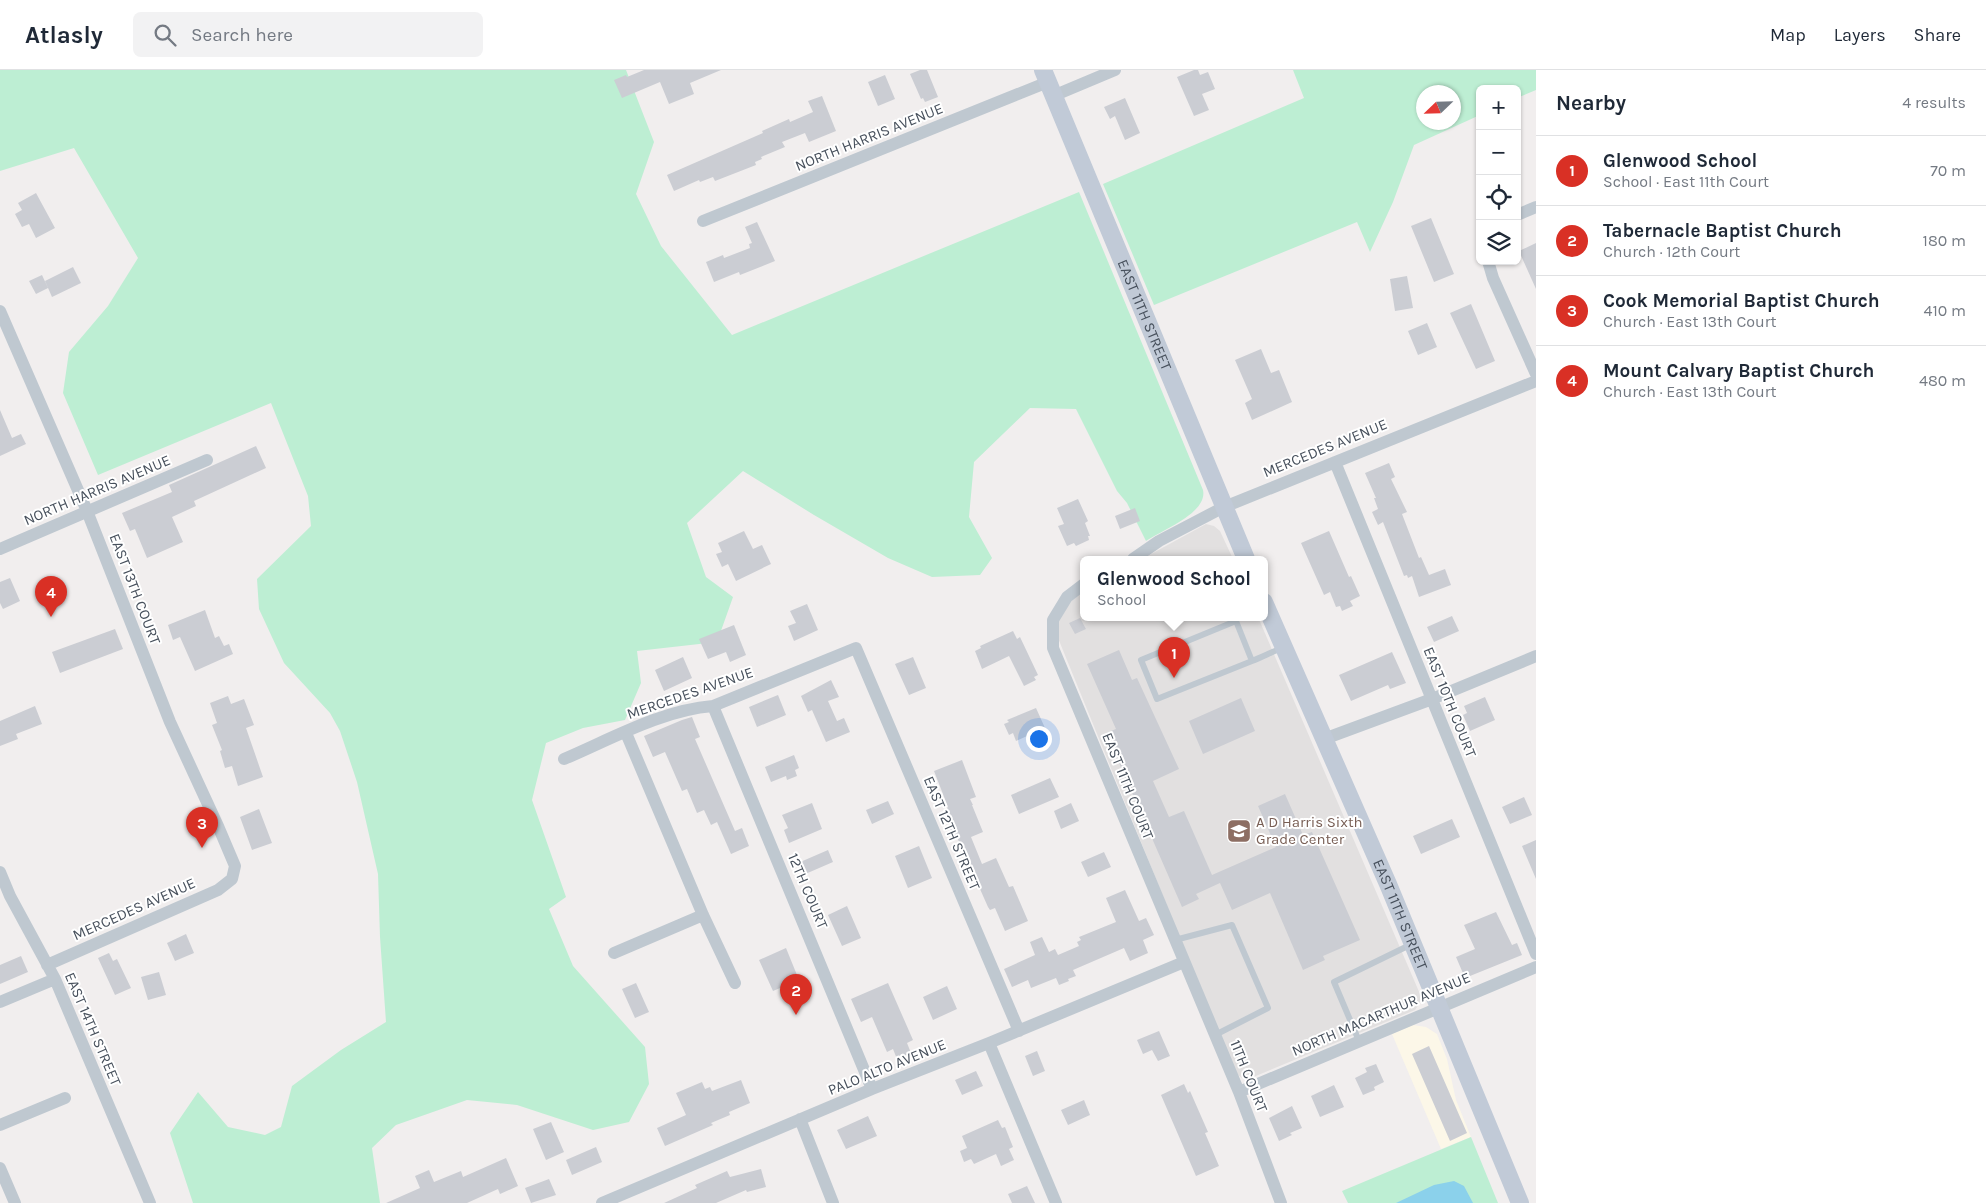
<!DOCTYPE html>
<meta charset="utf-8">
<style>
:root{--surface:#fff;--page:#f2f2f3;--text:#1f2937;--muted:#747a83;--line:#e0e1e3;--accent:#d93025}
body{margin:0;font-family:Karla,sans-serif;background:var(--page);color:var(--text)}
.controls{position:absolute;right:15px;top:15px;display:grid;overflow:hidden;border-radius:8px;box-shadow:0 1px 4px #0004}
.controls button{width:45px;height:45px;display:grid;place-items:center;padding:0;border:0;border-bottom:1px solid var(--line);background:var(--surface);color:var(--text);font:25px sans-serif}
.compass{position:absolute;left:1416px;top:15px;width:45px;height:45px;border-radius:50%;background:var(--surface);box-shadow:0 1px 4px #0004;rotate:247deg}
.you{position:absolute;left:1038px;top:668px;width:18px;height:18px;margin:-12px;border:4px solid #fff;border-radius:50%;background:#1a73e8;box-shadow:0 0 0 8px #1a73e833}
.badge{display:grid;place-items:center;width:32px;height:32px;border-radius:50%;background:var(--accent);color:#fff;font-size:16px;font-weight:700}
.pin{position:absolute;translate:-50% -41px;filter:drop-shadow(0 1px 2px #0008)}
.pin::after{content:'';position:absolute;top:26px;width:18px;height:15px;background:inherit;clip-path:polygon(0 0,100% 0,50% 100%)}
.popup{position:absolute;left:1080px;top:486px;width:188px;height:65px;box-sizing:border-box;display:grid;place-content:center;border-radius:8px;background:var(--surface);filter:drop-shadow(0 1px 4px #0005);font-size:16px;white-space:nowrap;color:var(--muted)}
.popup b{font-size:19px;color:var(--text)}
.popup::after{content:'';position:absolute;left:50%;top:100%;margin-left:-10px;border:10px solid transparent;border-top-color:var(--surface)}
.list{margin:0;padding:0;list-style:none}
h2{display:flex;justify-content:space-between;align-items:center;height:65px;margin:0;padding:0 20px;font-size:21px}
h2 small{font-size:16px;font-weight:400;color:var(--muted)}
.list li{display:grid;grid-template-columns:32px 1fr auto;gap:15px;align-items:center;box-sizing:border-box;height:70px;padding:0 20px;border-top:1px solid var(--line)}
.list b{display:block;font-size:19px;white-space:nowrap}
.list p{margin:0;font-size:16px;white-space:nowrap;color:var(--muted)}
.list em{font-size:16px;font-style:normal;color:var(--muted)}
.icon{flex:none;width:28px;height:28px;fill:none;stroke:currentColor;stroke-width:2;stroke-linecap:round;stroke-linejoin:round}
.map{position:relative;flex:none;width:1536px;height:1133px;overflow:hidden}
header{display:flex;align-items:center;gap:30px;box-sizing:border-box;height:70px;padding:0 25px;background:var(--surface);border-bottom:1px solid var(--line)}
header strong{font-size:24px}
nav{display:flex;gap:28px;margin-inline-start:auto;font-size:18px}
.search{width:350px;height:45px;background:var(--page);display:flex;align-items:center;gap:12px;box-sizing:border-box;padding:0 18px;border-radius:8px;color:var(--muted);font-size:19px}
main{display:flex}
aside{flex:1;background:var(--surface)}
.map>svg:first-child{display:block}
.commercial{fill:#fcf7e8}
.education{fill:#e2e0e0}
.green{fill:#bdeed3;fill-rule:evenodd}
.water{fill:#8bd1eb}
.building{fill:#cbcdd3}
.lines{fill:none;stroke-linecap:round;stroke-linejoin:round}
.lane{stroke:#bfc8d0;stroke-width:6}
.street{stroke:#bfc8d0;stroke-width:12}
.secondary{stroke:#c1cad7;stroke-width:18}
.labels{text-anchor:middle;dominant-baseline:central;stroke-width:4;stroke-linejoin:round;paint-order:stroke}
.street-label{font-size:15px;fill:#47505c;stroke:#fff}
.education-label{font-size:15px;fill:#785e54;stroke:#fff;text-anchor:start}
</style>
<header>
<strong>Atlasly</strong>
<div class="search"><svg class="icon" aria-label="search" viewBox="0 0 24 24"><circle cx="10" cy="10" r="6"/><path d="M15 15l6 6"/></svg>Search here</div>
<nav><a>Map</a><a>Layers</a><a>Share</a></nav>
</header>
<main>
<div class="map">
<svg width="1536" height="1133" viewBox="0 0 1536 1133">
<rect width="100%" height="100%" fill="#f1eeee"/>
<path class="commercial" d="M1413,955L1426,957L1437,964L1447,989L1456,1030L1471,1067L1441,1079L1392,964Z"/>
<path class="education" d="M1206,454L1214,456L1220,461L1233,489H1142Z
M1084,521V547H1258L1420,924V933L1415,940L1251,1008H1242L1235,1003L1058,568L1056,558L1066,535Z"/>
<path class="green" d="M0,0H626L654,72L636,124L661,176L732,265L1079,122L1203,420C1208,443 1162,460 1146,471L1127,433L1117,421L1076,339L1030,338L974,392L969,447L992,488L980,505L932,507L888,488L814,445L743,401L687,453L706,507L733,527L717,572L637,581L641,613L625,650L583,658L546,673L532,730L566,827L549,839L573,896L645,977L649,1014L629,1052L593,1060L517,1035L467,1030L396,1055L372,1078L380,1133H193L170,1063L198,1022L228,1057L265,1065L281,1057L292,1016L341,980L386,952L380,867L378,804L357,712L340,661L330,643L284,593L259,539L257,509L311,456L308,426L271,333L98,405L63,323L69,282L108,236L138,188L74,78L0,101Z
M1293,0H1536V20L1517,28V19H1480V45L1414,75L1393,132L1370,182L1357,152L1154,235L1103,114L1304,28ZM1454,22V52H1424V22Z
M1471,1067L1498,1133H1348L1342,1121Z"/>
<path class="water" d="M1454,1111L1464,1116L1473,1133H1396L1434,1115Z"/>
<path class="building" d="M644,0H721L690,13L694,24L669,34L660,12L622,28L614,10L626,5L627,7Z
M920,0H927L938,27L925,32L923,28L921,29L910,4Z
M1194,0H1198L1200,5L1208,2L1215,19L1202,24L1209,40L1194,46L1177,7Z
M885,5L895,29L878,36L868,12Z
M822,26L836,61L809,72L805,63L782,72L785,77L761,87L762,89L755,92L756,95L715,111L713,107L700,112L699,110L674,121L667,105L763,63L762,61L789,49L790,52L813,42L808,31Z
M1125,28L1140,63L1125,70L1115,46L1110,49L1104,37Z
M36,123L55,158L36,168L29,154L22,157L15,144L22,140L18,133Z
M1431,148L1454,204L1434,212L1411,156Z
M757,152L775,191L740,205L739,202L714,212L706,192L723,185L724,188L750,178L749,174L752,173L745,157Z
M1536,173V219L1519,181Z
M73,197L81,213L52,227L45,211Z
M42,205L48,218L36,224L29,211Z
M1407,206L1413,238L1395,241L1390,209Z
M1471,234L1495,291L1476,299L1450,243Z
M1427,253L1437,277L1418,285L1408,261Z
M1261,279L1271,303L1279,300L1292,332L1252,350L1245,333L1252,329L1235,290Z
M0,340L12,368L21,364L26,374L0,386Z
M256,376L266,398L194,431L196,436L172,447L183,472L147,488L135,459L130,461L122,443L172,422L169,415Z
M1389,393L1395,407L1391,409L1407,442L1402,444L1419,488L1421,487L1429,505L1445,499L1451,515L1419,527L1412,506L1408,508L1407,505L1404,506L1383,452L1378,455L1372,442L1378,439L1374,428H1376L1365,403Z
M1078,429L1088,451L1085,453L1090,466H1088L1089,470L1076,476L1074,473L1067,476L1058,456L1064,454L1057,438Z
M1135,438L1140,451L1120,459L1115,446Z
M744,461L753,479L762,475L771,494L736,511L728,494L722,497L716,484L722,482L718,473Z
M1329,461L1349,507L1351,506L1360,526L1350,531L1353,536L1342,541L1340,536L1336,537L1330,522L1324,525L1301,473Z
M10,508L20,531L3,539L0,533V512Z
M807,534L818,560L794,571L788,556L796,553L790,541Z
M205,540L215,568L219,566L224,576L229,574L233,584L195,601L180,567L173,570L168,555Z
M1452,546L1459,561L1434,572L1427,557Z
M1080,548L1086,559L1075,564L1069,553Z
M734,555L746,585L730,592L726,582L708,589L699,569Z
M115,559L123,579L60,603L52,582Z
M1013,561L1017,569L1020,567L1038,605L1034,607L1036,610L1024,616L1009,586L982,599L975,581L981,578L980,576Z
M1119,580L1132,610L1137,608L1179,699L1153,711L1169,747L1184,741L1212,805L1276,777L1258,736L1285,724L1303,765L1312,762L1360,870L1323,886L1325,890L1303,900L1270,823L1232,840L1220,813L1196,824L1199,829L1182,837L1106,663L1116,659L1087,594Z
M1392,582L1406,613L1390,619L1388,615L1351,631L1339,605Z
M683,587L692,608L664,621L655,600Z
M913,587L926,618L909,625L895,594Z
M831,610L839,627L828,631L837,651L844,648L850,662L826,672L812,640L808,642L801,626Z
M778,625L786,645L757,657L749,637Z
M228,626L231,634L244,629L254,655L246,658L263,707L238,716L232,696L225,698L220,681L222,680L212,655L217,653L210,633Z
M1485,627L1495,650L1470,661L1463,645L1467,643L1464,636Z
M1241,628L1255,661L1203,684L1189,651Z
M35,636L42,654L16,664L18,669L0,676V651Z
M1036,638L1045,658L1016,671L1013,663L1009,665L1004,654L1009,652L1007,650Z
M692,647L700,667L695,669L735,761L742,758L749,776L731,784L717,752L711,755L704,740L697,743L687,719L682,721L665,682L653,687L644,666L682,650Z
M794,685L799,698L795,700L797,706L787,710L786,706L771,712L765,697Z
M962,690L976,727L970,729L973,735H972L983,762L971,767L982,794L996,788L1009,817L1013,816L1028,851L1005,861L995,838L990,840L988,837L956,765L953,766L949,756L953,754L947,738L948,737L934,701Z
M1050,708L1059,727L1019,744L1011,725Z
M1524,727L1532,745L1510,754L1502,737Z
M888,731L894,744L872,754L866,740Z
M812,733L822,759L789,773L784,760L788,758L782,745Z
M1071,733L1079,751L1061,759L1054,741Z
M259,739L272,773L252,780L240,747Z
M1452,749L1460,767L1421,784L1413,766Z
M1536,770V809L1522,776Z
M919,776L932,808L908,818L895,786Z
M828,780L833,792L803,805L798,793Z
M1104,782L1111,797L1088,807L1081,792Z
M1125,820L1139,851L1146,848L1154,865L1143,870L1148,883L1130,891L1124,878L1073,900L1076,906L1068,909L1069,911L1059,915L1056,908L1031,918L1028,910L1012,917L1004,899L1035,885L1030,872L1042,867L1049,882L1055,879L1058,885L1079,876L1077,872L1081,870L1079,867L1116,852L1106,828Z
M847,836L861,868L842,876L828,845Z
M1496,842L1512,875L1517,873L1522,885L1465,908L1456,887L1475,879L1464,855Z
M186,864L194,883L175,891L167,873Z
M786,878L799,910L773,921L759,890Z
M109,883L113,891L117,889L131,918L115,925L98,888Z
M21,886L28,902L0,914V895Z
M159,902L166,925L148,930L141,907Z
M636,913L649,942L635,948L622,919Z
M888,913L913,970L907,973L911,983L897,989L893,979L887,982L872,947L861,952L851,929Z
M947,916L957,939L933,950L923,927Z
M1159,961L1170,986L1158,991L1152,980L1143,984L1137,970Z
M1429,976L1467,1063L1450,1071L1412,984Z
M1037,981L1045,1001L1033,1006L1025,986Z
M1376,994L1384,1012L1374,1017L1375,1020L1363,1025L1355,1008L1367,1002L1365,998Z
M976,1001L983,1016L962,1025L955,1010Z
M741,1010L750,1033L729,1042L730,1045L711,1053L713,1055L665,1076L657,1058L686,1045L676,1023L702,1012L705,1019L710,1017L712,1021Z
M1184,1014L1188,1023L1190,1021L1208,1062L1205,1063L1219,1096L1196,1106L1161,1025Z
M1334,1015L1344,1037L1320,1047L1311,1026Z
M1084,1030L1090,1045L1068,1055L1061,1040Z
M1292,1036L1302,1058L1290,1063L1292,1065L1279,1071L1269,1048Z
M868,1046L877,1066L846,1079L837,1060Z
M998,1050L1002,1058L1005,1057L1013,1077L1009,1079L1014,1090L1001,1096L996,1084L974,1094L971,1089L964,1092L960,1081L967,1078L962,1066Z
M551,1052L564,1082L546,1090L533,1059Z
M596,1077L602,1092L572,1105L566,1090Z
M506,1088L518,1116L500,1124L498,1119L467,1133H386L420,1118L415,1106L429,1100L434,1112L461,1101L463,1107Z
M761,1099L766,1117L747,1122L746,1120L716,1133H664L697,1118L695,1115L727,1101L730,1107Z
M549,1109L556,1125L531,1133L525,1118Z
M1027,1116L1035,1133H1012L1008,1124Z"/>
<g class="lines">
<path class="lane" d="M1252,591L1236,551L1141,590L1157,629L1252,591C1262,587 1272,582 1282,578
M1175,870L1232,855L1268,938L1215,965
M1359,971L1334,912L1412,874"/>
<path class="street" d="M1053,26L1115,0
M1517,145L1536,137
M703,151L1048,12
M1488,191L1493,208L1536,304
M0,241L87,441L170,652L218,756L235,796L232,809L218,820L47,895
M1335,392L1536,884
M0,479L207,390
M1133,489L1159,471L1224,437L1536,311
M1084,514L1067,527L1053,550V578L1239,1022L1281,1133
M713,636L872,1019
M626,663L703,845L735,913
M1324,669L1432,629L1536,586
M564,689C611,669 662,640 713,636L856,578L1019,961
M0,802L10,826L55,909L150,1133
M614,883L703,845
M0,932L55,909
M989,973L1056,1133
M1239,1022L1536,897
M800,1049L833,1133
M0,1055L65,1028
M0,1098L15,1133
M602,1133L872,1019L989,973L1184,892"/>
<g class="secondary">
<path id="s1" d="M1043,0L1246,489"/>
<path id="s2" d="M1264,532L1388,814L1520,1133"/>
</g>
</g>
<defs>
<symbol id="school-square" viewBox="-11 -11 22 22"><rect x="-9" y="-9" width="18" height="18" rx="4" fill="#8d6e63" stroke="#fff"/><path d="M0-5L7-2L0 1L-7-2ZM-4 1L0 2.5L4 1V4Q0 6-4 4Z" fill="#fff"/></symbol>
</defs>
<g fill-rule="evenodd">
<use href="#school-square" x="1225" y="747" width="28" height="28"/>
</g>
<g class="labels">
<g class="street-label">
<text transform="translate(869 67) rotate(-22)">NORTH HARRIS AVENUE</text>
<text stroke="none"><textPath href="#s1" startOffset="265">EAST 11TH STREET</textPath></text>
<text transform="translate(1325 378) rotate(-22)">MERCEDES AVENUE</text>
<text transform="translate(97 420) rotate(-23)">NORTH HARRIS AVENUE</text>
<text transform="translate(135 519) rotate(69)">EAST 13TH COURT</text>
<text transform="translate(690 623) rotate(-19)">MERCEDES AVENUE</text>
<text transform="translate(1450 632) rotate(68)">EAST 10TH COURT</text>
<text transform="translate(1128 716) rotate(68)">EAST 11TH COURT</text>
<text transform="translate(952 763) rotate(67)">EAST 12TH STREET</text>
<text transform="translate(808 821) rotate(67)">12TH COURT</text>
<text transform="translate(134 839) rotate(-24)">MERCEDES AVENUE</text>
<text stroke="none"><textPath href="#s2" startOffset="341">EAST 11TH STREET</textPath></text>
<text transform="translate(1381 944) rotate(-23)">NORTH MACARTHUR AVENUE</text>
<text transform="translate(93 959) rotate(67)">EAST 14TH STREET</text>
<text transform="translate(887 997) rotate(-22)">PALO ALTO AVENUE</text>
<text transform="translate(1249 1006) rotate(68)">11TH COURT</text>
</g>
<g class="education-label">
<text x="1256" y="752">A D Harris Sixth<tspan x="1256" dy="17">Grade Center</tspan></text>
</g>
</g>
</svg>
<div class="controls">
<button>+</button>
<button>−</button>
<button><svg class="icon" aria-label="locate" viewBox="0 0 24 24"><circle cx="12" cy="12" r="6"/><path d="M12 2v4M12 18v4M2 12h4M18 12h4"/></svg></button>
<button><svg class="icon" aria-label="layers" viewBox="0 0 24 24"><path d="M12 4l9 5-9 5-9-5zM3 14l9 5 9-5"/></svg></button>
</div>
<svg class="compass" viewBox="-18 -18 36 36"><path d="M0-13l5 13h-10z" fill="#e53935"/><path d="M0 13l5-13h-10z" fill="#747a83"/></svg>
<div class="you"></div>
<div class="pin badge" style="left:1174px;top:608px">1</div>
<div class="popup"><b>Glenwood School</b>School</div>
<div class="pin badge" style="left:796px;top:945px">2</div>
<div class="pin badge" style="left:202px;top:778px">3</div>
<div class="pin badge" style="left:51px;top:547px">4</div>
</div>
<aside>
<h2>Nearby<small>4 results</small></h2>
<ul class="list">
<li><span class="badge">1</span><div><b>Glenwood School</b><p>School · East 11th Court</p></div><em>70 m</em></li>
<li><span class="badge">2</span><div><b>Tabernacle Baptist Church</b><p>Church · 12th Court</p></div><em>180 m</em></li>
<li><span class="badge">3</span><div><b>Cook Memorial Baptist Church</b><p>Church · East 13th Court</p></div><em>410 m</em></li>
<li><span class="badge">4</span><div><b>Mount Calvary Baptist Church</b><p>Church · East 13th Court</p></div><em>480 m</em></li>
</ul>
</aside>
</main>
